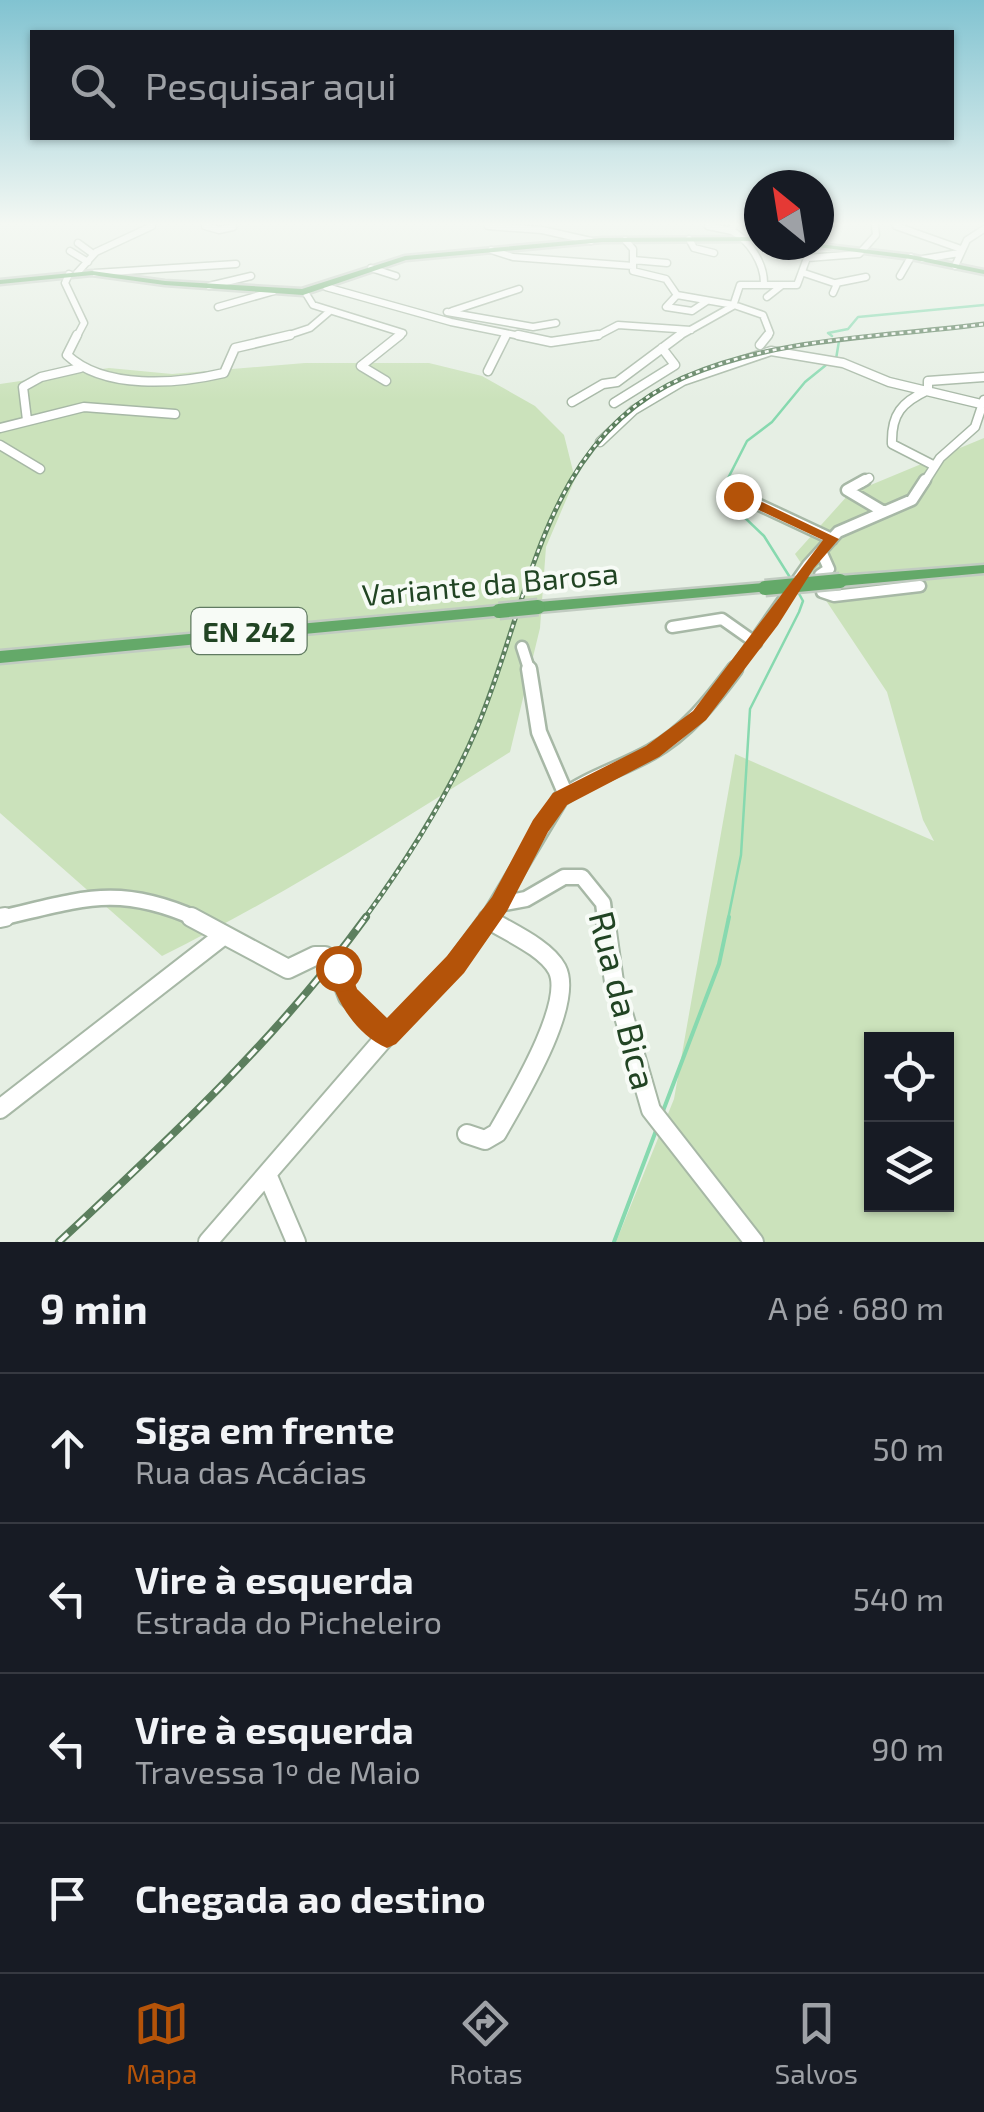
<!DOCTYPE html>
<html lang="pt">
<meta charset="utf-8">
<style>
:root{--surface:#171b24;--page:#242831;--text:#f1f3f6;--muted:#9ea1a6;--line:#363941;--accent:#b45309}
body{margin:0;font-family:"Exo 2",sans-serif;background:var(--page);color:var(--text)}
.controls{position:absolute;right:30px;bottom:30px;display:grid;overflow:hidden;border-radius:0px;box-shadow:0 2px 8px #0004}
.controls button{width:90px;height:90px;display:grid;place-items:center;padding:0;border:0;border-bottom:2px solid var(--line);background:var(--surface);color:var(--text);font:50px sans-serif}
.compass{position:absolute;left:744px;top:170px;width:90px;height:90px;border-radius:50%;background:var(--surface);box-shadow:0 2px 8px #0004;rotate:330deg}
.stop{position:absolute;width:30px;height:30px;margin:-22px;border:8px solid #b45309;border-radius:50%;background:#fff}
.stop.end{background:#b45309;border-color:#fff;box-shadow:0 2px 10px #0008}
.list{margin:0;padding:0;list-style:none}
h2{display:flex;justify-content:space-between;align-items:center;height:130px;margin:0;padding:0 40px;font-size:42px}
h2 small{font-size:32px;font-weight:400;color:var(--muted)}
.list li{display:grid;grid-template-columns:65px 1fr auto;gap:30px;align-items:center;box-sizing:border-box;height:150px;padding:0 40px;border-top:2px solid var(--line)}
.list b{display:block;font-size:38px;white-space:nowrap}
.list p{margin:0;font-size:32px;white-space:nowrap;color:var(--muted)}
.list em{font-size:32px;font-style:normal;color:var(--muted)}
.icon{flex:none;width:55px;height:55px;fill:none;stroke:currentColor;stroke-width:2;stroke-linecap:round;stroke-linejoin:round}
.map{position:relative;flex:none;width:984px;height:1242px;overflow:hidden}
.search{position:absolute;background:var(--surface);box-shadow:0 2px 8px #0004;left:30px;right:30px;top:30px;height:110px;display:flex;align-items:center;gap:25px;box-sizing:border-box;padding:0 35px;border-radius:0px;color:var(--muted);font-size:38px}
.sheet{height:730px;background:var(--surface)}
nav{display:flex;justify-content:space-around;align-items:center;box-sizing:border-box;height:140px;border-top:2px solid var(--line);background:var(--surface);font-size:28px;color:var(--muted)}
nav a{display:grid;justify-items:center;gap:5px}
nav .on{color:var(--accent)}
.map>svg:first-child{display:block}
.green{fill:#cbe2bb;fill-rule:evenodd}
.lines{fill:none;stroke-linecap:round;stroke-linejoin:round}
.stream-far1{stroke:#87d9af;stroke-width:2.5}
.stream{stroke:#87d9af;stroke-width:4}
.minor-far4-casing{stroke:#a7b8a6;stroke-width:9}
.minor-far3-casing{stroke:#a7b8a6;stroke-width:11}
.minor-far2-casing{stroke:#a7b8a6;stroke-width:15}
.minor-far1-casing{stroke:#a7b8a6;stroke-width:19}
.minor-casing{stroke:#a7b8a6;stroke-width:22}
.major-casing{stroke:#c1cbc1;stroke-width:5}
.minor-far4{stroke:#fff;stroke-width:6}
.minor-far3{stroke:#fff;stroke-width:8}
.minor-far2{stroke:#fff;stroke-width:10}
.minor-far1{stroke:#fff;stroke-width:14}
.minor{stroke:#fff;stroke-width:18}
.major{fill:#64a969;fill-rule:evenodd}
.rail-far1-casing{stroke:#5c7f5e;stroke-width:5}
.rail-casing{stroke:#5c7f5e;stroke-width:8}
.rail-far1{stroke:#f7fbf6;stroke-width:2.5;stroke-dasharray:4;stroke-linecap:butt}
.rail{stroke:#f7fbf6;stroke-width:4;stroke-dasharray:12;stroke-linecap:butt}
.major-bridge-casing{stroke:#c1cbc1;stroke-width:19;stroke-linecap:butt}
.major-bridge{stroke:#64a969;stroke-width:14}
.route{fill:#b45309}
.labels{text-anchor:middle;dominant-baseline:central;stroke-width:8;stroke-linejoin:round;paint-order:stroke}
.shield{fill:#f7fbf6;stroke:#617b62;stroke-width:2.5}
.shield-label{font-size:28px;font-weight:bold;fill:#214423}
.street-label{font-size:30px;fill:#214423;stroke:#f7fbf6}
.near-street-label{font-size:35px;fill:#214423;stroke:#f7fbf6}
</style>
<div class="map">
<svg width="984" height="1242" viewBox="0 0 984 1242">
<rect width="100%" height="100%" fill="#e6efe4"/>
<path class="green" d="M305,363H429L482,376L535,406L564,435L575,479L546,547L540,628L510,752C396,824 283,896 162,956L0,813V384L109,368L172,374Z
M984,438V1242H616L674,1099L735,754L934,841L923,820L887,692L795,554L849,494ZM872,1040H946V1204H872Z"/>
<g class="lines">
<path class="stream-far1" d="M832,336L828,333L848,329L858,317L984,305
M836,359L839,341
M791,579L764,536L720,494L747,441L772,422L805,382L826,365
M728,919L741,855L750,709L799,612L803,601L797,590"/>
<path class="stream" d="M663,1111L719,964L729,917
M614,1242L657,1128"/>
<defs>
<path id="minor-far4" d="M205,226L219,230L233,227
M488,226L542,230L591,241
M708,226L732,231
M733,226L732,231C749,240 764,263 764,283
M896,226L961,249
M689,239L694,248L714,253
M625,240L633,249V271L666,279L677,295L734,305L763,315L770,333L766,338
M78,243L93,254
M491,250L513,257L633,266
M70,251L88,262
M923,259L959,253
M633,260L667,263
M955,266L967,240L984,229
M371,268L396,276
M77,273L96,252L152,226
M95,273L236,264
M804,273L837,284L833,293
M69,274L65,283L84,323L76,338
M900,276L911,257
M836,283L866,277
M209,286L251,276
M326,287L451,322L530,338
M305,292L313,305L403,333L397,338
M677,295L666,307L692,311L707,301
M767,297L781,286
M218,307L274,291
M452,311L519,289
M447,312L533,327L556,323
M280,338L310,328L330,311
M505,338L507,334
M582,338L597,336L618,325L691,330
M676,338L733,306L740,285H797L807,258L859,254L876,235L875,226"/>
<path id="minor-far3" d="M77,335L67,355C104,390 177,384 224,373L235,348L290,335
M518,335L551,342L598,335
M760,345L768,335
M488,371L506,335
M386,381L361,366L400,335
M572,402L603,384L617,382L680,335
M614,403L675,365L662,348
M27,420L23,387L41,377L80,368
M0,428L84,407L175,414
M600,442L634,410L683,381L771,351L843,363L889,382L981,404
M0,445L40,469
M935,466L892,444C891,414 902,402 928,390V381L984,377
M861,483L869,478
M924,483L940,458L975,427L984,400"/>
<path id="minor-far2" d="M865,480L847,490L884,512
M738,495L832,539
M821,551L829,569L820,575L822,592L834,596L920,586
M672,627L722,619L756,643
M522,647L530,672
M733,672L808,565L838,532L912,500L925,480"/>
<path id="minor-far1" d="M529,669L539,732L566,795
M499,904L526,899L564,877H582L603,903L605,919
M0,918C80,900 117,883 197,919
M488,919L560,799C588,778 621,769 651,752C687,732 711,701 735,669"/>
<path id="minor" d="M191,917L288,969L315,956H325L337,968L348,997L387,1035
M605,917L614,982L651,1110L754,1242
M0,918L5,917
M0,1109L224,935
M467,1134L485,1140L497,1133C515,1101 575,1004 557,969C545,947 508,932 488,919
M267,1174L296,1242
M208,1242L387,1035L455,964L490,917"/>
<path id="major" d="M759,237V241L602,242L406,260L303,295L165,285L92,275L0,284V280L92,271L165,281L302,289L405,256L602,238Z
M819,244L911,255L984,270V274L911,259L802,245Z
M984,565V573L840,586L833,581L840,576Z
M765,583L772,588L770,591L538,612L531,607L538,602Z
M499,606L506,611L504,615L0,663V651Z"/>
</defs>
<use href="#minor-far4" class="minor-far4-casing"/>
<use href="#minor-far3" class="minor-far3-casing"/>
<use href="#minor-far2" class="minor-far2-casing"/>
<use href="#minor-far1" class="minor-far1-casing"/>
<use href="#minor" class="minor-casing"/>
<use href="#major" class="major-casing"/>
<use href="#minor-far4" class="minor-far4"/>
<use href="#minor-far3" class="minor-far3"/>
<use href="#minor-far2" class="minor-far2"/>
<use href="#minor-far1" class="minor-far1"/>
<use href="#minor" class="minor"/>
<use href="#major" class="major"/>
<defs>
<path id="rail-far1" d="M364,919C407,860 447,798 476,730C531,602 541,439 685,377C778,337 886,337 984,324"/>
<path id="rail" d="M59,1242C168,1140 278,1038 366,917"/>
</defs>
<use href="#rail-far1" class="rail-far1-casing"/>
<use href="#rail" class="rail-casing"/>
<use href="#rail-far1" class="rail-far1"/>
<use href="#rail" class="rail"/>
<defs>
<path id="major-bridge" d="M765,588L840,581
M499,611L538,607"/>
</defs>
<use href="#major-bridge" class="major-bridge-casing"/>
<use href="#major-bridge" class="major-bridge"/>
</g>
<linearGradient id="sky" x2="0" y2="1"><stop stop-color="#81c3d1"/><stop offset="0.56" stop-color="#f4f8f3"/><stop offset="1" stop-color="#f4f8f3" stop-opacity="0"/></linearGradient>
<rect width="984" height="400" fill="url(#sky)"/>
<path class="route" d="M733,493H743L839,539L814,568L778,625L706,720L659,757L567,805L548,832L507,911L464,973L396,1044L387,1048C354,1034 336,999 326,968L329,959L338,956L346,959L357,989L387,1018L447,956L492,897L533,820L553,793L646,746L693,711L823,540L733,498Z"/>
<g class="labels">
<rect class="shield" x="191.5" y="608" width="115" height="46" rx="8"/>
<g class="shield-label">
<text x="249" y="631">EN 242</text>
</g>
<g class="street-label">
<text transform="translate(490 583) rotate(-5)">Variante da Barosa</text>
</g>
<g class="near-street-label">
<text transform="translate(624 1000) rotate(76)">Rua da Bica</text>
</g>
</g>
</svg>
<div class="controls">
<button><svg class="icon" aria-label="locate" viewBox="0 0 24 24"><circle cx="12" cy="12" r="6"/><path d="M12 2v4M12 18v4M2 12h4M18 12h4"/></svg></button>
<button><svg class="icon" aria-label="layers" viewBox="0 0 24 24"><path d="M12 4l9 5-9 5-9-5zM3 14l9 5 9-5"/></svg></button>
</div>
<svg class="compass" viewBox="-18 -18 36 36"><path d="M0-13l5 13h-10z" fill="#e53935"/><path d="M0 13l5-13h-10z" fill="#9ea1a6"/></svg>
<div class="stop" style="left:338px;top:968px"></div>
<div class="stop end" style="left:738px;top:496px"></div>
<div class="search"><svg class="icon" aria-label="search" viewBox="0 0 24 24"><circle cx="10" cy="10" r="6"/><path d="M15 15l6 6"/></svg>Pesquisar aqui</div>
</div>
<section class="sheet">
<h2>9 min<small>A pé · 680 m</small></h2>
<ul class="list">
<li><svg class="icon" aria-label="ahead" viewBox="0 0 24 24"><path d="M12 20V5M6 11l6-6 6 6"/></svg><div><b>Siga em frente</b><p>Rua das Acácias</p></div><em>50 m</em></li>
<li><svg class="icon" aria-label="left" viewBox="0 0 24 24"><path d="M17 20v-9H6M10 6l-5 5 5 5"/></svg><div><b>Vire à esquerda</b><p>Estrada do Picheleiro</p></div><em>540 m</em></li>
<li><svg class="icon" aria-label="left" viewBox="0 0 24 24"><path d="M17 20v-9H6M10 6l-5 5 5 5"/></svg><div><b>Vire à esquerda</b><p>Travessa 1º de Maio</p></div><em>90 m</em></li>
<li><svg class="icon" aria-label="arrive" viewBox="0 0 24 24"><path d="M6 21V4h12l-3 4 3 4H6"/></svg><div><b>Chegada ao destino</b></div></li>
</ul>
</section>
<nav>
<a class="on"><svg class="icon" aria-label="map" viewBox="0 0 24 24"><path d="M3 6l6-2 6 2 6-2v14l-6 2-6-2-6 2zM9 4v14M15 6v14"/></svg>Mapa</a>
<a><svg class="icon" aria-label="directions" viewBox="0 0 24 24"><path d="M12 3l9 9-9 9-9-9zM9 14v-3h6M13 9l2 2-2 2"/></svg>Rotas</a>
<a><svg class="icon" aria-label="saved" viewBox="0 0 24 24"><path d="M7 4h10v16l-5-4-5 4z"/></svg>Salvos</a>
</nav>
